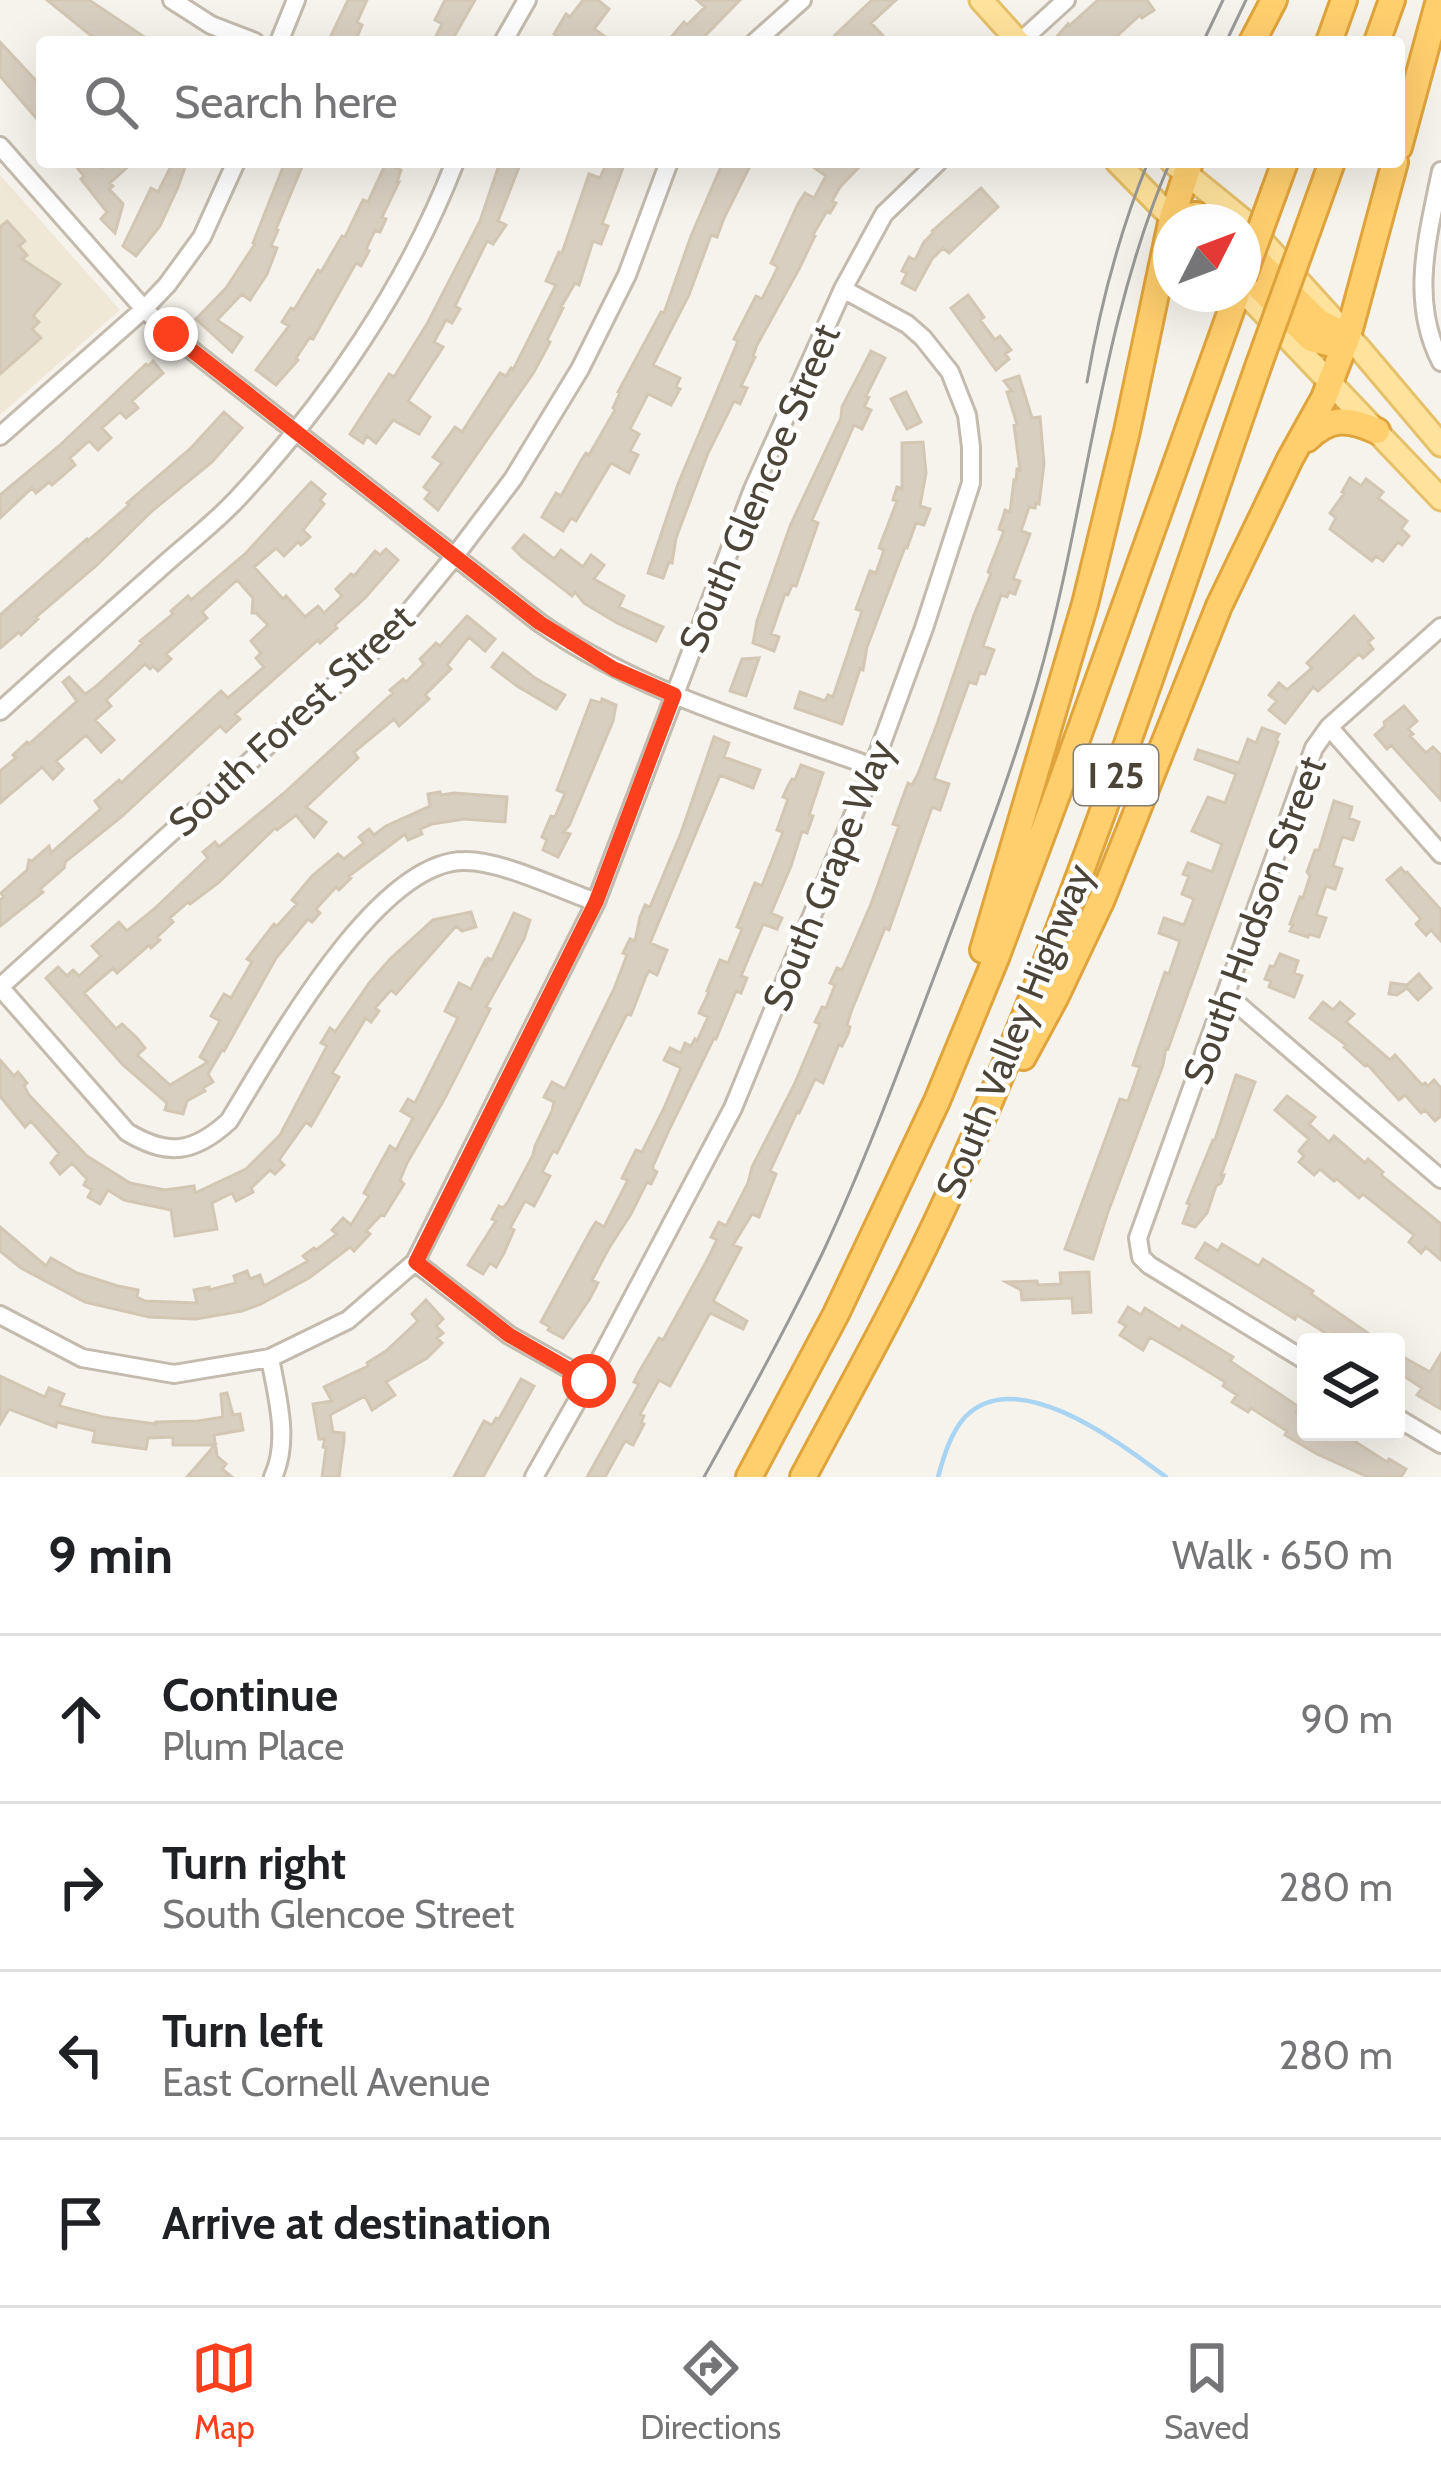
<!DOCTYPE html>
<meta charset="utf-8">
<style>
:root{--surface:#fff;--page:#f2f2f2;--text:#202124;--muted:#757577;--line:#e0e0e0;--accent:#fc3f1d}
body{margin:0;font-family:Cabin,sans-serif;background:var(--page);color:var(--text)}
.controls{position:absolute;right:36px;bottom:36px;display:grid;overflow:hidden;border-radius:12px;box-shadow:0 12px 48px #0002}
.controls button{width:108px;height:108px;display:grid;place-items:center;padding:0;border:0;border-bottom:3px solid var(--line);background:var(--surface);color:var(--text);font:60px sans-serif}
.compass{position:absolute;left:1153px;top:204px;width:108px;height:108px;border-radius:50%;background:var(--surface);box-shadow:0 12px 48px #0002;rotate:48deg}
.stop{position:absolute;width:36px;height:36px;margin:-27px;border:9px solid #fc3f1d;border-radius:50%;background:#fff}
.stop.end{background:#fc3f1d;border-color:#fff;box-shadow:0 3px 12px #0008}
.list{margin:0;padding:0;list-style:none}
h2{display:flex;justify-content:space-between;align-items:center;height:156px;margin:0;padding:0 48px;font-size:51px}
h2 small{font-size:39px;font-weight:400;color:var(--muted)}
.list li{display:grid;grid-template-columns:78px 1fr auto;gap:36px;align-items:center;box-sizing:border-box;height:168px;padding:0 48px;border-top:3px solid var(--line)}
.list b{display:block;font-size:45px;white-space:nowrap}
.list p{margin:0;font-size:39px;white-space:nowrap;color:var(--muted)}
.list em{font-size:39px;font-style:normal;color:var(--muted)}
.icon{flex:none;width:66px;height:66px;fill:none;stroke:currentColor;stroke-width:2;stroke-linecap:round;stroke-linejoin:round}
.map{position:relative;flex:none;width:1441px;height:1477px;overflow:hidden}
.search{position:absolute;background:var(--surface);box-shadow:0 12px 48px #0002;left:36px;right:36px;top:36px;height:132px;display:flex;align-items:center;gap:30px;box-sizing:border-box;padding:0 42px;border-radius:12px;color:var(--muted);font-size:45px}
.sheet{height:828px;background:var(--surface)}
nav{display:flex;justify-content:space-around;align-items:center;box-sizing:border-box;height:168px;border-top:3px solid var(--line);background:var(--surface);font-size:33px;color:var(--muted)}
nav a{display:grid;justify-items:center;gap:6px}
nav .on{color:var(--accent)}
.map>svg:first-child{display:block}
.education{fill:#efe8d6}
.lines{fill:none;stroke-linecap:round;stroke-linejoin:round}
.stream{stroke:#a9d4f2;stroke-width:4.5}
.building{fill:#d8cfc1;stroke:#d3c7b4;stroke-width:3}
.minor-casing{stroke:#c2bbae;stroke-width:22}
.major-casing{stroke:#e6c16a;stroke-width:27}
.highway-casing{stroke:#e0a43c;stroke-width:30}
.minor{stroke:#fff;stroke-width:16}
.major{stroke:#ffe39c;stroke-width:21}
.highway{stroke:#ffcf6e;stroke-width:24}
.tram{stroke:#9a9a9a;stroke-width:3}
.highway-bridge-casing{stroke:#e0a43c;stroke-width:30;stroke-linecap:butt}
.highway-bridge{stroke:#ffcf6e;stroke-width:24}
.route{stroke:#fc3f1d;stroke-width:15}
.labels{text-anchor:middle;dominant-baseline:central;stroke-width:9;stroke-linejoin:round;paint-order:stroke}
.shield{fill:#fff;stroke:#817c74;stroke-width:3}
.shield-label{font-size:36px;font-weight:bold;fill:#4b4439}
.street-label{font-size:39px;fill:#4b4439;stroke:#fff}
</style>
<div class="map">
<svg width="1441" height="1477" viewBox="0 0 1441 1477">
<rect width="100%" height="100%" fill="#f6f3ec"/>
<path class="education" d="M0,175L120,310L0,415Z"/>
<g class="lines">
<path class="stream" d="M938,1477C944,1456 950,1434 965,1417C1017,1363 1121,1444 1166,1477"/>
</g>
<path class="building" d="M47,0H89L152,42H99Z
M348,0H367L357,22L362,25L355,42H328Z
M445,0H475L451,42H433L442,24L435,20Z
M583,0H598L609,9L594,29L613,42H554L557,36L554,34L566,14L570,17Z
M697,0H740L699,42H667L684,22L687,25L705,7Z
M872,0H896L871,23L889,42H842L835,35Z
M1098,0H1147L1154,10L1142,18L1140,15L1117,36L1123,42H1052L1068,24L1069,26Z
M0,42L42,87V125L0,76Z
M86,162H96L102,168L109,162H133L110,183L113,186L109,189L123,204L115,233L101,219L107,212L81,179L84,176L78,169Z
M173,162H187L178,187L160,226L136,256L123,246L151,188L158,192Z
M285,162H304L276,229L278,230L271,246L277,248L267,274L250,300L242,294L217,320L242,337L232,352L196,319L226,288L255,244L253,243Z
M500,162H521L498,221L506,225L493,244L487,241L455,306L460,309L452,323L446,320L434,342L443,347L408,401L430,417L419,434L393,420L376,443L367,436L363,443L350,434L389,374L394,377L427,324L480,221Z
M607,162H625L602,224L608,226L601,244L593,241L579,285L575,283L561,307L563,308L547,340L550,342L534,372L438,510L425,499L430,492L424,487L442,463L433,457L455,427L462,432L500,373L506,376L511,368L513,370L556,285L546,281L559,252L562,253L589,174L600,178Z
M723,162H752L724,218L717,237L711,235L689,295L653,365L680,378L676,387L680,389L671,405L648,394L630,429L639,434L630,451L638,455L629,473L611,463L576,521L571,518L563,531L542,517L556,493L561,496L582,459L586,453L589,455L615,410L613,408L620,393L618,392L661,312L664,313L691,236Z
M806,162H864L840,187L832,201L836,203L830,213L827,211L813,235L815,236L799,269L757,345L753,356L755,357L741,386L747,388L740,404L734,401L708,453L676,538L672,563L669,562L663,578L648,573L678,484L738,341L734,339L756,296L762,299L778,267L771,263L798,204L805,193L814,198L826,176Z
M386,163L401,170L397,182H399L382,217L386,219L380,232L375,230L366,249L369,251L361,266L356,263L313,339L310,337L296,358L298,360L276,385L256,370L289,326L282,322L291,308L294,310L318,270L321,272L342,236L345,237L363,200L368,202Z
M981,188L998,207L949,253L943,248L932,259L915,290L902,283L907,273L902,271L909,257L915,260L924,242L933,233L932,231Z
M7,221L25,241L19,246L27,255L22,259L60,284L33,316L39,322L32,329L41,338L0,374V227Z
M968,295L984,317L980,320L995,340L1000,336L1011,350L1005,354L1009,359L996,370L951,308Z
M871,351L885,358L866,396L869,397L864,407L871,410L862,429L854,425L812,520L818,523L796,586L792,585L788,595L785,594L771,634L779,637L774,651L753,643L757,621L790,526L841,418L842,407Z
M153,361L163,373L132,401L138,408L126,418L120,412L102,428L111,438L98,450L89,441L70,458L75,465L52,485L49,482L36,493L32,488L0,518V495L59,446L146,364L148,366Z
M1019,376L1032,418L1040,417L1044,464L1039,504L1036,503L1035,508L1029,507L1021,531L1030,534L1013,579L1020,581L1015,594L1009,592L1007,597L1001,595L983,646L994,650L985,674L980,672L976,684L969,682L934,779L949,784L940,810L932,807L889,930L885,928L851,1012L847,1025L850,1027L848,1034L842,1046L839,1044L823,1083L815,1079L799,1113L797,1112L770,1171L776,1174L759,1217L752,1214L733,1245L741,1248L713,1301L747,1321L743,1329L710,1313L670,1386L659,1380L640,1414L644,1416L641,1422L644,1424L633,1445L625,1441L605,1477H587L639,1384L634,1382L639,1372L659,1338L663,1340L706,1262L717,1240L711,1237L719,1222L726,1226L748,1183L752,1167L794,1085L820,1024L815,1022L822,1007L826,1008L835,985L830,983L837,968L842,970L845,964L871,904L899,826L893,824L908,783L912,785L918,774L937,724L974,615L991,574L988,572L1004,531L999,529L1003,517L1005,510L1010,512L1014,480L1016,481L1017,469L1020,470L1014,425L1017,424L1007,392L1012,391L1004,381Z
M906,392L921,422L907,429L891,399Z
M224,412L242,428L212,462L152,511L97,565L36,617L38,619L21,635L19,632L0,648V615L87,539L88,541L129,505L127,503L190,449Z
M923,442L926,473L920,506L930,509L924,525L916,523L907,548L905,547L867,647L863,670L860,669L842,724L795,708L800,692L825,701L828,695L833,697L862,611L856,609L870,571L876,573L884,550L879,548L897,501L893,500L897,487L902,489V443Z
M1350,478L1361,486L1366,479L1383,492L1378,498L1407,521L1401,529L1409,536L1402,545L1398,542L1383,561L1376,556L1372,561L1330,529L1336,518L1330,513L1344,494L1342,492Z
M311,482L325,494L320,500L324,504L303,530L310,537L301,545L298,542L284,556L276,548L254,567L283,599L286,596L305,617L318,606L324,613L342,596L336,589L351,574L354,576L375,551L380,555L386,549L398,560L365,598L335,625L337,628L320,643L318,640L235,714L240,719L226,732L220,726L121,817L65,862L64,868L40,889L43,892L0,926V900L4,897L1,893L27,870L29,860L32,861L49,846L51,853L101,809L95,801L119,780L121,783L221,691L228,698L264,667L256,658L261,653L251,641L268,625L256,613H252L253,598L237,580L202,612L207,618L166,654L171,659L158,671L153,666L150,669L145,664L106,700L111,706L95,720L114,740L101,752L86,735L56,761L63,769L53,779L42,767L0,803V771L16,758L13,755L27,742L29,744L77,701L63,682L69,677L85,694L94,688L134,652L142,643L140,641L173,614L171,611L188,596L191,600L245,554Z
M524,535L554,559L561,550L583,567L591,555L604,565L594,579L624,596L619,607L663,627L656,641L617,623L584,603L575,592L572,596L522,557L513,548Z
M467,616L495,639L485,651L469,637L447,665L451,669L425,695L429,699L399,726L394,719L354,752L358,758L306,807L326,822L314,837L296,815L277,830L275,828L218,883L190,904L188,902L170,918L173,922L157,937L160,940L151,948L149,945L117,973L113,968L84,993L116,1029L122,1024L137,1038L145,1048L137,1055L170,1085L208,1062L200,1057L220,1021L211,1016L224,994L231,998L252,962L247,959L274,924L277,926L297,904L292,900L312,876L338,854L344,859L364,843L359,837L369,829L374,835L386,826L430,806L428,794L440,792L441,795L454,793L507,797L505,822L464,819L432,824L420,829L422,834L408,840L405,834L349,876L351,878L339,890L336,887L316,909L320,913L312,922L308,919L276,958L224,1051L222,1050L208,1074L213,1082L203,1088L205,1091L187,1101L183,1114L165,1110L167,1103L123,1065L46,978L58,967L67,976L73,970L79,976L101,956L92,946L119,922L127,931L153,910L208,858L203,852L215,842L219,847L284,793L393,693L390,690L403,679L406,682L424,664L420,659L436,643L440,646Z
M1354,616L1373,638L1368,642L1373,649L1363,658L1359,654L1318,691L1313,687L1285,723L1269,710L1277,701L1269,695L1279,683L1287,690L1312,668L1307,663Z
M503,653L535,678L565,695L556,709L517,686L492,667Z
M759,658L746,696L730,691L742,659Z
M602,699L616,705L613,721L569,826L563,832L570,834L558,857L543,850L547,840L542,837L551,816L555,817L565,793L557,790L591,700L601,703Z
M1404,706L1417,721L1408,729L1413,734L1410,736L1426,753L1433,747L1441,755V800L1391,745L1387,749L1375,735L1385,726L1384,722Z
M1262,728L1279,734L1276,740L1278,742L1168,1049L1166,1048L1163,1065L1108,1212L1093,1259L1065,1249L1120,1099L1128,1101L1140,1067L1133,1065L1165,972L1169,974L1180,941L1159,933L1164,918L1184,925L1194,899L1182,894L1189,876L1183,874L1188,863L1212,872L1222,844L1192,831L1208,797L1225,803L1236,774L1195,759L1198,750L1239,763L1248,739L1256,743Z
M714,737L729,743L724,757L760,770L753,788L720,775L650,943L667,950L657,975L649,971L646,976L631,1015L627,1014L557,1153L553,1151L542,1172L550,1176L534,1206L525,1201L510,1228L514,1230L504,1253L496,1267L490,1263L483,1274L468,1265L496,1221L492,1219L499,1206L503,1208L508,1202L533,1155L535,1146L552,1111L554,1102L544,1097L552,1082L565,1089L614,989L627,955L623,953L630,939L635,941L640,917L645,905L650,907L681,833Z
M801,765L823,773L809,815L813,816L807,833L802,831L791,866L771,913L782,918L777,929L763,924L741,976L747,978L741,993L736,991L716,1039L714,1038L670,1128L653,1166V1169L657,1172L651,1184L647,1182L631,1214L609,1248L592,1280L598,1283L589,1300L563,1338L548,1330L550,1327L541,1322L592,1228L596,1222L604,1227L628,1180L622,1178L636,1150L642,1152L664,1108L681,1068L664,1060L670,1048L681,1053L685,1043L691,1046L695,1039L697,1041L708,1017L699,1013L709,992L707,991L720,960L728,963L742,929L737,927L755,883L762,886L783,832L777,830L788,799L783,797L788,786L792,779L795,780Z
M1334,801L1352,807L1349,818L1359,822L1353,840L1343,837L1341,840L1333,866L1342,869L1335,889L1326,886L1316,915L1326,918L1319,937L1309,934L1308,937L1290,931L1293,925L1290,924L1300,897L1303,898L1310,876L1307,872L1315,850H1319Z
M1401,868L1405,873L1407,872L1441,910V941L1431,930L1426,935L1416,924L1421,919L1387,880Z
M471,912L476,927L462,931L456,926L396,994L391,990L375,1008L379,1011L371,1022L366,1018L332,1073L339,1077L311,1126L306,1122L279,1160L284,1165L275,1174L270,1170L251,1188L253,1192L236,1201L232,1193L212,1203L217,1229L175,1236L171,1210L124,1200L108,1190L100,1204L88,1197L92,1190L84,1185L87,1179L72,1163L60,1174L51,1163L59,1153L31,1121L25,1127L0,1096V1060L14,1076L18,1072L27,1083L24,1086L29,1095L87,1156L130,1183L165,1190L194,1186L195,1193L246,1169L280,1135L327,1046L321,1043L330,1028L335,1032L370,982L390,959L433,920Z
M514,913L530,920L524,939L486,1007L490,1009L445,1098L407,1163L400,1180L404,1184L384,1216L381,1215L366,1231L370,1234L354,1251L350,1247L309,1278L261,1304L242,1311L196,1319L149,1317L85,1302L21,1268L0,1251V1227L46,1266L51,1258L77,1273L118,1286L138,1290L137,1297L145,1301L197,1303L194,1290L209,1287V1290L236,1283L234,1276L247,1271L250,1279L260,1275L264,1286L308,1261L303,1256L314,1248L316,1250L337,1234L332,1230L343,1218L351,1225L369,1196L364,1193L390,1146L396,1150L413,1118L401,1111L408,1099L415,1103L458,1018L445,1011L459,983L471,989L485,961L486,964L488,958L492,960Z
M1280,954L1298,961L1294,973L1302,976L1294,997L1269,987L1271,981L1265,979L1270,966L1274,967Z
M1419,974L1431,988L1418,1000L1407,988L1397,995L1389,994L1391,983L1407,985Z
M1323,1002L1333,1010L1340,1002L1354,1014L1346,1022L1390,1060L1395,1055L1422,1085L1425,1083L1428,1086L1434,1080L1441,1088V1116L1435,1121L1425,1110L1421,1113L1405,1095L1399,1100L1367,1064L1365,1066L1344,1047L1346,1045L1310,1018Z
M1236,1075L1255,1082L1221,1175H1224L1221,1183L1216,1186L1207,1213L1195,1227L1183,1223L1190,1204L1187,1203L1213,1140H1215Z
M1287,1096L1315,1117L1309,1124L1329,1142L1334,1136L1365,1163L1368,1159L1383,1172L1381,1175L1441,1224V1260L1426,1247L1421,1253L1409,1242L1414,1235L1363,1194L1359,1198L1337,1179L1334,1181L1320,1169L1314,1175L1299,1162L1304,1156L1299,1151L1309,1139L1275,1110Z
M1205,1243L1218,1251L1222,1244L1259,1266L1263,1259L1313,1291L1311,1294L1381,1342H1348L1335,1333L1332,1337L1297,1315L1295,1319L1196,1258Z
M1089,1272L1091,1312L1073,1313L1072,1298L1022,1300L1021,1290L1006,1282L1037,1281L1038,1285L1061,1284L1060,1273Z
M426,1300L443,1319L436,1326L443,1333L437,1338L442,1343L427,1358L386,1382L395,1395L372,1410L365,1396L330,1415L333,1432L344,1433V1441L339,1477H322L326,1448L323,1447L325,1439H319L313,1404L332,1401L324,1387L368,1366L367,1363L386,1351L418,1321L412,1314Z
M1128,1307L1141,1315L1145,1308L1180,1330L1182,1326L1233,1357L1230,1361L1299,1407L1296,1412L1306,1418V1432H1340L1387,1462L1389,1459L1406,1469L1401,1477H1368L1317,1454L1285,1435L1287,1431L1251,1408L1248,1412L1232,1402L1237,1395L1223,1386L1225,1382L1186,1358L1150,1337L1143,1350L1120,1335L1126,1326L1119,1322Z
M1396,1353L1430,1372L1441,1354V1409L1417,1395L1422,1388L1396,1371Z
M0,1376L45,1397L49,1388L64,1394L59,1406L103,1417L156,1424V1422L198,1421L223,1417L221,1394L227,1393L233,1415L240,1414L243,1430L214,1435L217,1456L226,1464L222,1469L232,1477H187L215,1445H173V1437L148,1438L146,1449L93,1442L95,1431L57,1422L56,1427L9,1409L0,1424Z
M521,1379L534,1386L483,1477H454L484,1421L492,1425L496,1418L499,1419Z"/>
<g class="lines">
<defs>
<path id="minor" d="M172,0L211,25L255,42
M279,42L296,0
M503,42L527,0
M755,42L802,0
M1020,42L1066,0
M0,146L144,309L171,334L540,623C640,693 760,726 873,767
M1441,171C1428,236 1409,300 1441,362
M0,436L144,309L167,285L202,237L236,162
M0,711C52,664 104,618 157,571C183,547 214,524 238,498C328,401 407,286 455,162
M1329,727L1441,854
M0,987L390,635L454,557L513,479L580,369L627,275L669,162
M0,987L127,1132C168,1157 194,1153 229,1121C272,1052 375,861 464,861C500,860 561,890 596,902
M1227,995L1441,1179
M415,1262L509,1335L589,1380
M0,1315L82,1358L174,1374L270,1358C277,1396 290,1441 273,1477
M270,1358L348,1320L415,1262L596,902L753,489L843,289L884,214L938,162
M1306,1361L1149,1265L1141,1257L1138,1238L1314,748L1329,727L1441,627
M1396,1417L1441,1444
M534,1477L589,1380L733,1108L873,767L924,628L971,483V447L967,415L950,372L923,338L907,324L843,289"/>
<path id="major" d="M981,0L1019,42
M1117,162L1176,222
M1172,162L1243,220L1359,348L1441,445
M1243,291L1441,499"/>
<path id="highway" d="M1252,42L1274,0
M1329,42L1344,0
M1377,42L1392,0
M1399,147L1439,0
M1274,192L1285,162
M1172,218L1197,215L1216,222
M1308,229L1332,162
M1243,247L1319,322L1348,336
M1243,271L1311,339L1328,343L1346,337
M1307,439C1330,416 1349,418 1377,431
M983,950L1085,604L1127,431L1172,218L1190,162
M1023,1057L1055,998L1102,899L1219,606L1290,459L1324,398L1348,336L1395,162
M749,1477L836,1314L937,1101L996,958L1058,792L1237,294
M803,1477C856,1378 912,1279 957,1177C1075,912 1164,637 1259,364"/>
</defs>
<use href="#minor" class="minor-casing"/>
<use href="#major" class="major-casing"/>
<use href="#highway" class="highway-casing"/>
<use href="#minor" class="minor"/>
<use href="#major" class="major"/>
<use href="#highway" class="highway"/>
<path class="tram" d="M1203,42L1223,0
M1226,42L1246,0
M1087,382C1100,306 1119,233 1148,162
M704,1477C745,1403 786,1329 823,1252C868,1155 904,1056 942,956C976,865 1011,775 1038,681C1087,510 1099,327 1170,162"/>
<defs>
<path id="highway-bridge" d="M1243,277L1274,192
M1259,364L1308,229"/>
</defs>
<use href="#highway-bridge" class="highway-bridge-casing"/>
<use href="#highway-bridge" class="highway-bridge"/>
</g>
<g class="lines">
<path class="route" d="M171,334L540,623L614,669L674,695L596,902L416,1262L509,1335L589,1381"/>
</g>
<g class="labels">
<rect class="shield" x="1074" y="745" width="84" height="60" rx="9"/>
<g class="shield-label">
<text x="1116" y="775">I 25</text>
</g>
<g class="street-label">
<text transform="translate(759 488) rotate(-67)">South Glencoe Street</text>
<text transform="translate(291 720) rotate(-43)">South Forest Street</text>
<text transform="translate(828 875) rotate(-68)">South Grape Way</text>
<text transform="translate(1254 920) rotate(-70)">South Hudson Street</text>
<text transform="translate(1014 1031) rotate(-68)">South Valley Highway</text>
</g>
</g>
</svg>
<div class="controls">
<button><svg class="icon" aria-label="layers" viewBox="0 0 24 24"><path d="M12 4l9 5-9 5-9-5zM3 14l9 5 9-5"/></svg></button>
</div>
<svg class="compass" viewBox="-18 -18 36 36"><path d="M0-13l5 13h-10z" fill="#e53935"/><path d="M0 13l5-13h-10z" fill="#757577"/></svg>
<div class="stop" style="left:589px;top:1381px"></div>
<div class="stop end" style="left:171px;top:334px"></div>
<div class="search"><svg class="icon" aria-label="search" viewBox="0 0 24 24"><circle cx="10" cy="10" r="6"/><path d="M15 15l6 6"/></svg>Search here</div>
</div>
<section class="sheet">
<h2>9 min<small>Walk · 650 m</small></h2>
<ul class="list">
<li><svg class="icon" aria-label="ahead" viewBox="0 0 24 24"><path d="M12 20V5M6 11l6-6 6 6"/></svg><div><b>Continue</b><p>Plum Place</p></div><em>90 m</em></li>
<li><svg class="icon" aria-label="right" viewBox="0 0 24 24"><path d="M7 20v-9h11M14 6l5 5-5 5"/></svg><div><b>Turn right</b><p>South Glencoe Street</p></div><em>280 m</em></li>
<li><svg class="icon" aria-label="left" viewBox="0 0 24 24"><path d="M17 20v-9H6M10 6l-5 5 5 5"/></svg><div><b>Turn left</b><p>East Cornell Avenue</p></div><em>280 m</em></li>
<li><svg class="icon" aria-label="arrive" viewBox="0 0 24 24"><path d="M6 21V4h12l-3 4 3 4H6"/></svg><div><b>Arrive at destination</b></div></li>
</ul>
</section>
<nav>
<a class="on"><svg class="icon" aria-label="map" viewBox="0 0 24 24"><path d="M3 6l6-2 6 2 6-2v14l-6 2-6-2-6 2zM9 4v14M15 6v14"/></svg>Map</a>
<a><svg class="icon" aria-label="directions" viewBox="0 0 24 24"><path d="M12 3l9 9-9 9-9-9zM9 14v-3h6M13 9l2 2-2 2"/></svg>Directions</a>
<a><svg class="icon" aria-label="saved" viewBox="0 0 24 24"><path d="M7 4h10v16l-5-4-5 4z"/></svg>Saved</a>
</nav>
